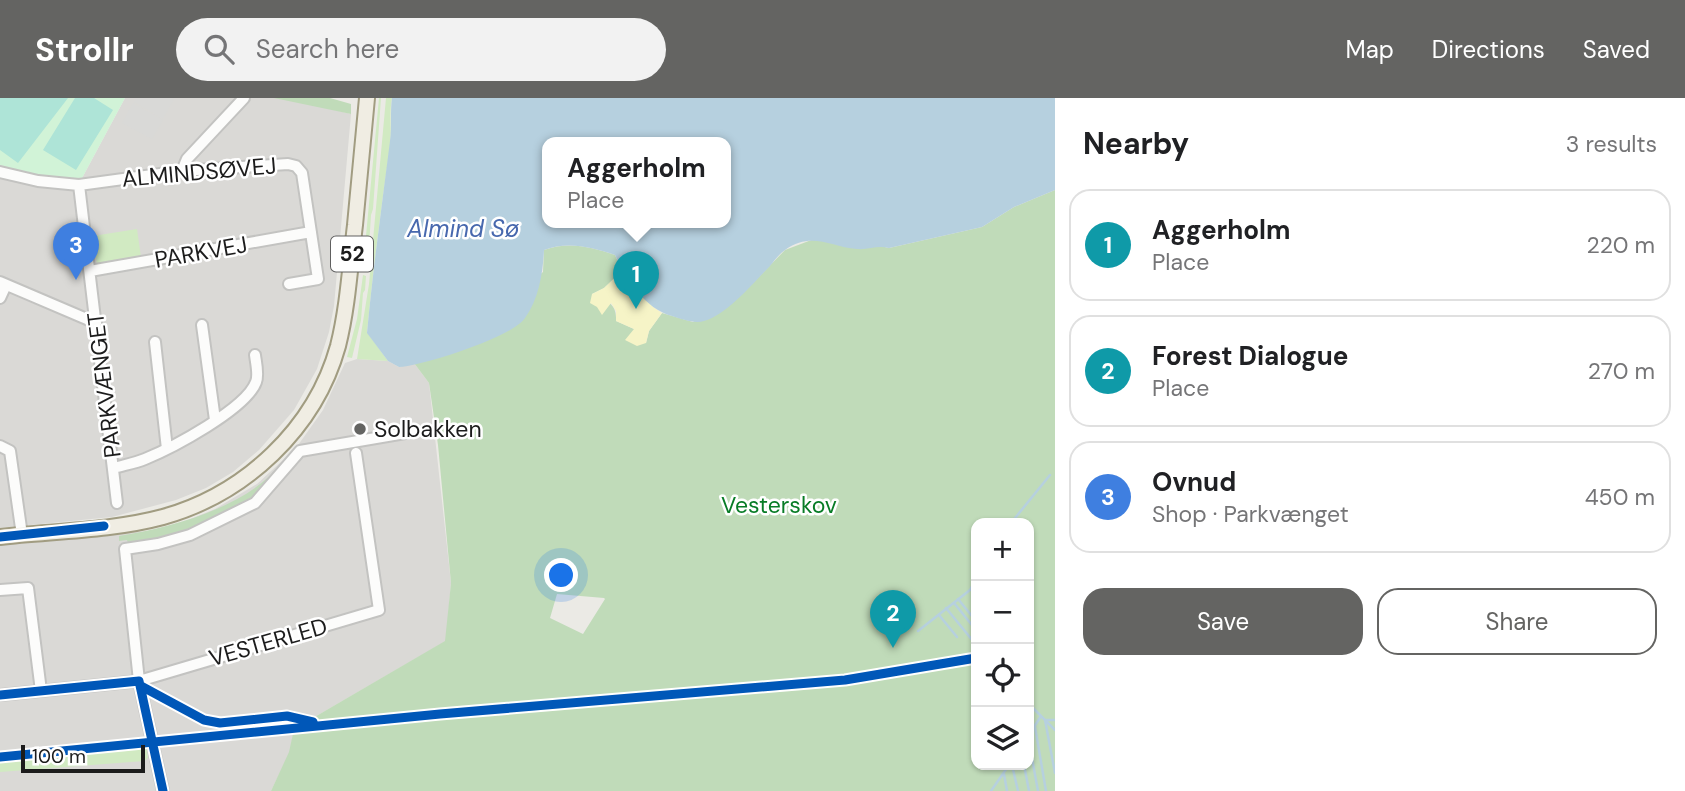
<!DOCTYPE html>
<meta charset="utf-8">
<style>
:root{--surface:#fff;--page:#f2f2f2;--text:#202124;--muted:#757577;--line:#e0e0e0;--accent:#646462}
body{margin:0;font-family:"DM Sans",sans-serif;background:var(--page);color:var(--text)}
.controls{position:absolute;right:21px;bottom:21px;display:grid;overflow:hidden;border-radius:14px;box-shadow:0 2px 5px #0004}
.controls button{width:63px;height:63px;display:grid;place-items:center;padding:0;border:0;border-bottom:2px solid var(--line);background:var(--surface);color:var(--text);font:35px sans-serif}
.scale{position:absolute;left:21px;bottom:18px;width:124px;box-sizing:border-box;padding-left:7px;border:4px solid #1c1c1c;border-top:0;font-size:19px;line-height:24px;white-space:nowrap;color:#1c1c1c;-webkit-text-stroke:5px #fff;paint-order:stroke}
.you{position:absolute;left:562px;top:478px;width:24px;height:24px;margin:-18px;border:5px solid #fff;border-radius:50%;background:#1a73e8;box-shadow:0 0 0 10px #1a73e833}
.badge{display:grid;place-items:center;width:46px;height:46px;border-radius:50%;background:var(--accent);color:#fff;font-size:23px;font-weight:700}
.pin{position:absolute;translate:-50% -58px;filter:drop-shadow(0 2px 4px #0008)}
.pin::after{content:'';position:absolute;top:37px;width:24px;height:21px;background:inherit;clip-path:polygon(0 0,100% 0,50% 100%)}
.popup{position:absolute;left:542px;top:39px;width:189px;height:91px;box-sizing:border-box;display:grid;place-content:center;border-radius:14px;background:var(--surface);filter:drop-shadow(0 2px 5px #0005);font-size:23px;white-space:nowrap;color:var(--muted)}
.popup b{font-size:26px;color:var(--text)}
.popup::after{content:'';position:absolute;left:50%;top:100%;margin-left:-14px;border:14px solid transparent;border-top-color:var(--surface)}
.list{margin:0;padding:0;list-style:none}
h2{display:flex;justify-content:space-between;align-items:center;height:91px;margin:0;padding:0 28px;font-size:30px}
h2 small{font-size:23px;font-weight:400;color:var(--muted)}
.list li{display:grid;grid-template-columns:46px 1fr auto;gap:21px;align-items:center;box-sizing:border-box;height:112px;margin:0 14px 14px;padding:0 14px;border:2px solid var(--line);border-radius:21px}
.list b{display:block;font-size:26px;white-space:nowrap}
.list p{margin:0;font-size:23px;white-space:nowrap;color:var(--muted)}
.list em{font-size:23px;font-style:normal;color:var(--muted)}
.actions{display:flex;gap:14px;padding:21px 28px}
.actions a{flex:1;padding:16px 0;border:2px solid var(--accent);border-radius:21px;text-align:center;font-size:24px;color:var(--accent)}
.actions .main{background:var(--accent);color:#fff}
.icon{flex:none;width:38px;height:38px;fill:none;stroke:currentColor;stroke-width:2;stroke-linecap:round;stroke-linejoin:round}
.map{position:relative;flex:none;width:1055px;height:693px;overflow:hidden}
header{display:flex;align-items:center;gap:42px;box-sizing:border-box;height:98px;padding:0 35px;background:var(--accent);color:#fff}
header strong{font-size:33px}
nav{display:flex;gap:38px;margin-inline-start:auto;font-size:24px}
.search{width:490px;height:63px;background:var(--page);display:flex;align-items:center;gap:18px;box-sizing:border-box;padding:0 24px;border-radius:38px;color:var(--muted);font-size:26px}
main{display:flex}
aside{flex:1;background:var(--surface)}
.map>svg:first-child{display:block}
.residential{fill:#dad9d6}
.grass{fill:#d1eac2}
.forest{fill:#c0dbb9;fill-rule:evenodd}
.sand{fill:#f6f4c7}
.park{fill:#d1f3d7}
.pitch{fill:#aee4d7}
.parking{fill:#d9d9d7}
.water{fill:#b6d0df;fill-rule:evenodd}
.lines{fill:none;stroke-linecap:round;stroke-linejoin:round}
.stream{stroke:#b6d0df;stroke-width:2.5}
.minor-casing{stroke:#c3c3c1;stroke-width:14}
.major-casing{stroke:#a19c81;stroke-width:18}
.minor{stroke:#fcfcfb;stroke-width:10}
.major{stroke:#f0ede3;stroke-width:14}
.cycleway-casing{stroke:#fff;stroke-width:13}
.cycleway{stroke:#0057b8;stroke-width:9}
.poi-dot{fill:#646462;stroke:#fff;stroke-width:2.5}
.labels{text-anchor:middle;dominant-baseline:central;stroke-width:5;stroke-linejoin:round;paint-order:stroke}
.shield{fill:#fff;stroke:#606060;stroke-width:2}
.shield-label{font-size:21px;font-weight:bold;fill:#1c1c1c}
.street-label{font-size:23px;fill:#1c1c1c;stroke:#fff}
.poi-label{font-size:23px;fill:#1c1c1c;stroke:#fff;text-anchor:start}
.park-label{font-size:23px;fill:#087c26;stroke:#fff}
.water-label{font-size:24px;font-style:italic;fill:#4768ae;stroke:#fff}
</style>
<header>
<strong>Strollr</strong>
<div class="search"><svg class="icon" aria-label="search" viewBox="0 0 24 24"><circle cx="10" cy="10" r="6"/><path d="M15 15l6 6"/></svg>Search here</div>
<nav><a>Map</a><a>Directions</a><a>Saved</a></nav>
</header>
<main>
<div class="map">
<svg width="1055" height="693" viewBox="0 0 1055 693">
<rect width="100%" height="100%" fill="#ebeae5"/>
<path class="residential" d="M125,0H287L351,16L334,208L329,234L317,271L294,312L259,352L233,374L206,390L176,402L112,419L0,430V67L33,76L81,82Z
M357,261L388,263L399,269L414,265L429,285L451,485L446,543L294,631L290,654L271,693H0V444L149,433L183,424L215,411L257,386L296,350L323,312L345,265Z"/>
<path class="grass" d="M379,0H381L373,111L371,117L369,148H365Z
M386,0H392C389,16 392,32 390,48C381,110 373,172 367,234L388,263L357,261L369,186Z
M137,131L141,159L97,167L93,138Z
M363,177L366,178L365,192L363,195L361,222L352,260L347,259L357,221Z
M143,649L147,651L148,660L144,663L0,674V661Z"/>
<path class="forest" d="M274,0H330L351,6V16Z
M1055,92V693H271L289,654L294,631L445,543L451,485L438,347L429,285L414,265L442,258L543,174L544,152C569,143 591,149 615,157L622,173L604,190L592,196C607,203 617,205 616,223L634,231L646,245L649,233L662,215L693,224L747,191L785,152L814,141L861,151L876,147L889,150L982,129L1014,109ZM976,425H1029V667H976ZM557,496L604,500L605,501L583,536L550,520Z
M278,369L280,371L259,396L226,415L177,436L128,445L127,442L119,443V438C169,430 244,410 278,369Z"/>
<path class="sand" d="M622,173L653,209L662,215L649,233L646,245L637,248L625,242L634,231L616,223V213L611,205L602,217L597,209L590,205L592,196L604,190Z"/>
<path class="park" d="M0,0H125L81,82L33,76L0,67Z"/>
<path class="pitch" d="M0,0H68L18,65L0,52Z
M75,0H94L113,12L76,72L43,52Z"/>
<path class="parking" d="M136,0H172L174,1L163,21L134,4Z
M133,5L163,22L152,41L122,25Z"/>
<path class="water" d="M392,0H1055V92L1014,109L982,129L889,150C877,147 869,152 857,151C830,149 812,133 785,152C779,156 774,163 770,168C753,185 728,216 704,223C694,226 682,221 672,218C645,211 626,181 615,157C591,149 568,143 544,152C543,174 539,201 525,220C513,239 422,268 399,269L388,263L367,235C373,170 382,107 390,43C392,28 390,14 392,0ZM547,45H725V125H547Z"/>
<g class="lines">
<path class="stream" d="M1011,425L1050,377
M958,501L976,523
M954,505L976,532
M946,510L973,543
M939,517L957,539
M918,533L970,492L976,481
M1029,606L1055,632
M1055,622H1045L1055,675
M1035,629L1046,693
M1029,637L1041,618
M1029,644L1038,693
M1012,667L1018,693
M1024,667L1029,693
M1004,676L1007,693
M991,693L1009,667"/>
<defs>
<path id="minor" d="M182,73L187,61L244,0
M0,74L38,83L79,87L182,73L288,66L296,68L302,75L318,181L289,186
M79,87L117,405
M90,173L311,134
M0,184L96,225
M0,200L6,187
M202,227L215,322
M155,244L167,351
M0,348L10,353L22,437
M114,370C124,367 135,365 145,361C172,350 246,311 256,284C259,277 256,265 255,257
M0,492L28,490L41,593
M0,597L139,583L379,512L356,355
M163,693L139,583L125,451L158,446L190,437L255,405L300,353L411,334"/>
<path id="major" d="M0,439C53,433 111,433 163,419C245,396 315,331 338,248C348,208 350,168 355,127C359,85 363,42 367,0"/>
</defs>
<use href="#minor" class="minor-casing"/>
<use href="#major" class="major-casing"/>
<use href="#minor" class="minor"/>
<use href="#major" class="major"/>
<defs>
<path id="cycleway" d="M0,439L104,428
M141,588L204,622L220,625L287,618L313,624
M0,597L139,583L163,693
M0,659L440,616L845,582L976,560"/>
</defs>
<use href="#cycleway" class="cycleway-casing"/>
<use href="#cycleway" class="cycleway"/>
</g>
<circle class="poi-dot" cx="360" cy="331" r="7"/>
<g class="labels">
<rect class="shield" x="331" y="138.5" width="42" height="35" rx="5"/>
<g class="shield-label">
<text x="352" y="156">52</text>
</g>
<g class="street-label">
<text transform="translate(199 74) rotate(-5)">ALMINDSØVEJ</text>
<text transform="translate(201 154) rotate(-10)">PARKVEJ</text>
<text transform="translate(104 287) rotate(-97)">PARKVÆNGET</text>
<text transform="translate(268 544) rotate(-16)">VESTERLED</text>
</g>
<g class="poi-label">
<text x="374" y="331">Solbakken</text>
</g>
<g class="park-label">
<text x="779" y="407">Vesterskov</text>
</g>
<g class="water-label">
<text x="463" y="130">Almind Sø</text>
</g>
</g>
</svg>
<div class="controls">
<button>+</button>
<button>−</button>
<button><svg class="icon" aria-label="locate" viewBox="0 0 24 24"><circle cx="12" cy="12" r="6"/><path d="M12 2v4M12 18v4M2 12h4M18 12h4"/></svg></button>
<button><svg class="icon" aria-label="layers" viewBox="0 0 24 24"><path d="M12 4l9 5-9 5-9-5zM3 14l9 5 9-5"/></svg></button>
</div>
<div class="scale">100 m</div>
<div class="you"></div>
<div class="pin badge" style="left:636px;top:211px;background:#0f9aa8">1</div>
<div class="popup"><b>Aggerholm</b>Place</div>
<div class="pin badge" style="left:893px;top:550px;background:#0f9aa8">2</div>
<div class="pin badge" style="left:76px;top:182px;background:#3f7fe0">3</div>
</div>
<aside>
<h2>Nearby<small>3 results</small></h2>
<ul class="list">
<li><span class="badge" style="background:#0f9aa8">1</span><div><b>Aggerholm</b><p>Place</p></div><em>220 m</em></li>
<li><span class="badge" style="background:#0f9aa8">2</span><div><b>Forest Dialogue</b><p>Place</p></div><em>270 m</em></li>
<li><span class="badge" style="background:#3f7fe0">3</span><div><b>Ovnud</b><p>Shop · Parkvænget</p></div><em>450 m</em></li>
</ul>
<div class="actions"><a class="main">Save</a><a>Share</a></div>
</aside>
</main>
